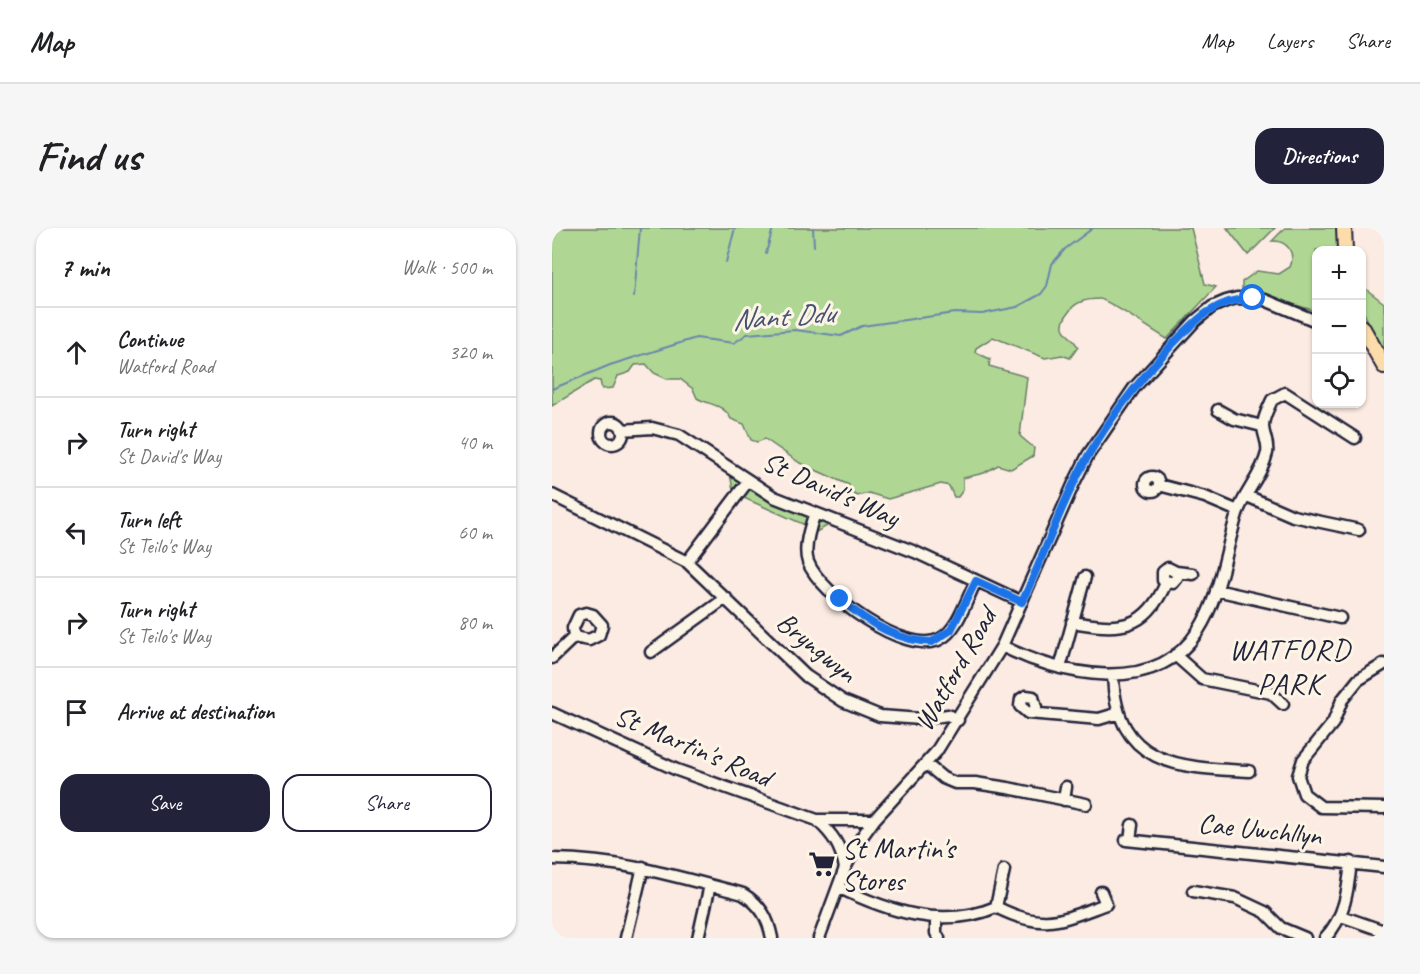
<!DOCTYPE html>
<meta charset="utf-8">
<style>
:root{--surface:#fff;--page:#f6f6f6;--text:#202124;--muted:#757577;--line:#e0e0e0;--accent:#22223b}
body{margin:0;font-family:Caveat,sans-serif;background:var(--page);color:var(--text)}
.controls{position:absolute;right:18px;top:18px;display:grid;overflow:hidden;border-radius:12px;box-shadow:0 2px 4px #0004}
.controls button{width:54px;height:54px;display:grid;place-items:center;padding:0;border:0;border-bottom:2px solid var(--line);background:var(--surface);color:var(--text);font:30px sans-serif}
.stop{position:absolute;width:18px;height:18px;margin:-14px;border:4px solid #1a73e8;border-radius:50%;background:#fff}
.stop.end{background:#1a73e8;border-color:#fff;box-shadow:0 2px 6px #0008}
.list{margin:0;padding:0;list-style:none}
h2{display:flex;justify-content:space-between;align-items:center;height:78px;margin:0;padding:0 24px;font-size:26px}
h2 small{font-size:20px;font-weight:400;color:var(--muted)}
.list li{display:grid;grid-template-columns:39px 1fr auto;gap:18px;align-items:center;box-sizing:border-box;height:90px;padding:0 24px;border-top:2px solid var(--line)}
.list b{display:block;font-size:22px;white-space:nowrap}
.list p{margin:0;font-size:20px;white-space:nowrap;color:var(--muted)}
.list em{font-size:20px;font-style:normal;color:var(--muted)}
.actions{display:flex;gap:12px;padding:18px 24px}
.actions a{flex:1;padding:14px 0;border:2px solid var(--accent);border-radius:18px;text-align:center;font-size:21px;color:var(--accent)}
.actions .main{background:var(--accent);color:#fff}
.icon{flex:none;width:33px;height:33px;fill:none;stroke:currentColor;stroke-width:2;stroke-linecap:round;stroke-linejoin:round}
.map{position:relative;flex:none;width:832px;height:710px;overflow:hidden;border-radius:18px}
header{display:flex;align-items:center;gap:36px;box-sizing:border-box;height:84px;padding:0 30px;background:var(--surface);border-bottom:2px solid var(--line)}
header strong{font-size:28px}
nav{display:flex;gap:33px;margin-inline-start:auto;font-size:21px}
.intro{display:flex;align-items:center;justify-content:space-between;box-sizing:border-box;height:144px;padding:0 36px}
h1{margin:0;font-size:42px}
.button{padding:15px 27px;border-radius:18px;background:var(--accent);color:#fff;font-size:21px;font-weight:700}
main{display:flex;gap:36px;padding:0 36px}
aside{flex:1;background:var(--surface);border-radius:18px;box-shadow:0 2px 4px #0004}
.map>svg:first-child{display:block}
.green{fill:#afd793;stroke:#687c67;stroke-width:1.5}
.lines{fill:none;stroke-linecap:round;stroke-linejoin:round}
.stream{stroke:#6986ab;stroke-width:2}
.minor-casing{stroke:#22223b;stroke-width:15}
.major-casing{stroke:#22223b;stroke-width:18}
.minor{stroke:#fcf5e5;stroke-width:10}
.major{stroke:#fcdcab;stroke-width:14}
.route{stroke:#1a73e8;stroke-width:8}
.labels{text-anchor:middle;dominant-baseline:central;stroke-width:6;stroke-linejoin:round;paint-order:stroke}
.street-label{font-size:28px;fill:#22223b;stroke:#fcf5e5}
.poi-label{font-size:28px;fill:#22223b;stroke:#fcf5e5;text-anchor:start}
.water-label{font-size:30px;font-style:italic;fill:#465473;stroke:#fcf5e5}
.neighbourhood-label{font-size:30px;letter-spacing:1.5px;fill:#22223b;stroke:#fcf5e5}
</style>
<header>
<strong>Map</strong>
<nav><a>Map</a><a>Layers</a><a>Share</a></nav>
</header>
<div class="intro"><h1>Find us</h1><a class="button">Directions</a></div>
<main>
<aside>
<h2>7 min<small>Walk · 500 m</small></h2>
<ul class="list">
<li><svg class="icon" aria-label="ahead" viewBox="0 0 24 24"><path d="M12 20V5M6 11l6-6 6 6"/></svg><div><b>Continue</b><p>Watford Road</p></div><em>320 m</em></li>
<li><svg class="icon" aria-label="right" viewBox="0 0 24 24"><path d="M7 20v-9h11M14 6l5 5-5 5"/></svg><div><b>Turn right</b><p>St David's Way</p></div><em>40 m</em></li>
<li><svg class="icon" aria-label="left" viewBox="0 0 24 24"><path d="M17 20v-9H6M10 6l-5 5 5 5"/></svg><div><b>Turn left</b><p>St Teilo's Way</p></div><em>60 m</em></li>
<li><svg class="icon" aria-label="right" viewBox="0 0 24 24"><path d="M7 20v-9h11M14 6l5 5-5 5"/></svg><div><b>Turn right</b><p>St Teilo's Way</p></div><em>80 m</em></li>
<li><svg class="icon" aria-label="arrive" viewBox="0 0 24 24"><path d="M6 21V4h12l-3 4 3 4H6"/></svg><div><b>Arrive at destination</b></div></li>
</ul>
<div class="actions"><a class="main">Save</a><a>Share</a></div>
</aside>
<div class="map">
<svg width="832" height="710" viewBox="0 0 832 710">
<rect width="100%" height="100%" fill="#fcebe2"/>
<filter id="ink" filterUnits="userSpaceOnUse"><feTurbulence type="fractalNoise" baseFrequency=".0167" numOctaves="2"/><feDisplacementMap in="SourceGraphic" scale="12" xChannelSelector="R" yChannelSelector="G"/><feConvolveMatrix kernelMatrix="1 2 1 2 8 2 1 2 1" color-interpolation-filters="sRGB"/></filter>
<g filter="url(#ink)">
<path class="green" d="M0,0H639L653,56L664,59L615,111C605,105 554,71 548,71C537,71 525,73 519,81C501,104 517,103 526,119L518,130L510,127L493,130L441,109L424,120L423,124L438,131L437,138L475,149L468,208L482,220L481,228L459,241L446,237L432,245L411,250V262L406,269H402L397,258L389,256L336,271L317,265L305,268L296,262L297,257L248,235L213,211L205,214L199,212L192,196L179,191C172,176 157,177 145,170L141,161L128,151H115L102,145L94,136L83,137L78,144L66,148L61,160L50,161L48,153L42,152L0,178Z
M675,0H723L696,27Z
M733,0H785V22H764V83L690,61V54L705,43L727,46L738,39C744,25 735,12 720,13Z
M810,58L832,75V127L811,83Z
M177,240L209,261L284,293L257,308L251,296L192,270L183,273Z"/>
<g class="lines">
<path class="stream" d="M261,0L262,18
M214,25L221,0
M174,34L183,0
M82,69L88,0
M0,161L58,137L144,110L182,115L195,106L243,102L289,108L310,98L403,85L430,86L465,79L489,66L495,58L500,36L513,21L541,0"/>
<defs>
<path id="minor" d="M666,182L682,191L710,198
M49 205a11 11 0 1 1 22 0a11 11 0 1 1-22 0Z
M70,202L100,200L127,207L222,269L363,324L470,374
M593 256a7 7 0 1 1 14 0a7 7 0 1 1-14 0Z
M607,257L653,269L686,283
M0,267L135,334L254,448L291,473L328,488L369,491L396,487L406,492
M695,268L741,288L807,302
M263,285C258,299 251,320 256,334C268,366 354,429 388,411C406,402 415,370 424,353
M135,334L196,253
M624,344L625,350L621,355L611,352V344L616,340L624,344L641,346
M664,362L788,390
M34,385L41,387L50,397L47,407L37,412L22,409L21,400L27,387Z
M520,394C567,402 593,403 614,355
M450,418C507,447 603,470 646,403C668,369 673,325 685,286C692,265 710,247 715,225C717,215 711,207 711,198C711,189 717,179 720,172L733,165L803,210
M99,424L174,370
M623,427L650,451L719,465L731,476
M0,430L22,409
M832,436L806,452L790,472L781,495L751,532L746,548L752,566L769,579L832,580
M508,440L533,349
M561,448C564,537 626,540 697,543
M0,485L125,542L265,592H322
M479,485L484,480L481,469L474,468L469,471L468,478L476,485L547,491L567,485
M374,536L391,550L403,555H423L456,560L534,576
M512,572L514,559
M265,592C281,607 289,618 293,640
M574,612L832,639
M578,612L580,597
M0,631C71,632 124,648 191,666C209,677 216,690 220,710
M286,659C335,683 391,702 444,679
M641,663L683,670L713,684L729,700L753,710
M444,679C491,703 507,693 554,676L549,664
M444,679L452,642
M789,688L832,703
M384,690V705L387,710
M74,710L91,639
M146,710L158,657
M267,710L293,640L309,610L322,592L384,524L450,418L522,255L536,227L582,160L643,93L660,79L674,73L685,70L713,72L764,93
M773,710C793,689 796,662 799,634"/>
<path id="major" d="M792,0L793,22
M810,99L832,138"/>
</defs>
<use href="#minor" class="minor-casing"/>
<use href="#major" class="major-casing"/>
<use href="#minor" class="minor"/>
<use href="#major" class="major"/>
</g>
</g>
<g class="lines" filter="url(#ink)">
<path class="route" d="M288,371C314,394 344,413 380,414L399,402L424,353L470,374C493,326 509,275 536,228C559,188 587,153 618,119C643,93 662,71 701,70"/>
</g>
<defs>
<symbol id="supermarket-bare" viewBox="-9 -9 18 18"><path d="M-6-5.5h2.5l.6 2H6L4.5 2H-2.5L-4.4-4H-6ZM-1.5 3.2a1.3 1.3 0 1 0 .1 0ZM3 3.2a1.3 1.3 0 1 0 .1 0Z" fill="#22223b" stroke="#fcf5e5" stroke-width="2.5" paint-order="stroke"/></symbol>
</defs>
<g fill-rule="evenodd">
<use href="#supermarket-bare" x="251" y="617" width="38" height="38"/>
</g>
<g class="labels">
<g class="street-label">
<text transform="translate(279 261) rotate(24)">St David's Way</text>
<text transform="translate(265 419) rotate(39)">Bryngwyn</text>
<text transform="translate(403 441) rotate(-60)">Watford Road</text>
<text transform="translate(141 518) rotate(23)">St Martin's Road</text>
<text transform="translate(708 601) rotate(6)">Cae Uwchllyn</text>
</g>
<g class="poi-label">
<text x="290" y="620">St Martin's<tspan x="290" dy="32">Stores</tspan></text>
</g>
<g class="water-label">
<text transform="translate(231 88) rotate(-4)">Nant Ddu</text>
</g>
<g class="neighbourhood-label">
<text x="738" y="421">WATFORD<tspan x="738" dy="34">PARK</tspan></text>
</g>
</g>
</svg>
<div class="controls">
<button>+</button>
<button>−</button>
<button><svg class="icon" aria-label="locate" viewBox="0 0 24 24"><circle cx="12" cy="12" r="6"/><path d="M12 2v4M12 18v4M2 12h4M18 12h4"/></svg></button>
</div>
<div class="stop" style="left:701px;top:70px"></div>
<div class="stop end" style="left:288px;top:371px"></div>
</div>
</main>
